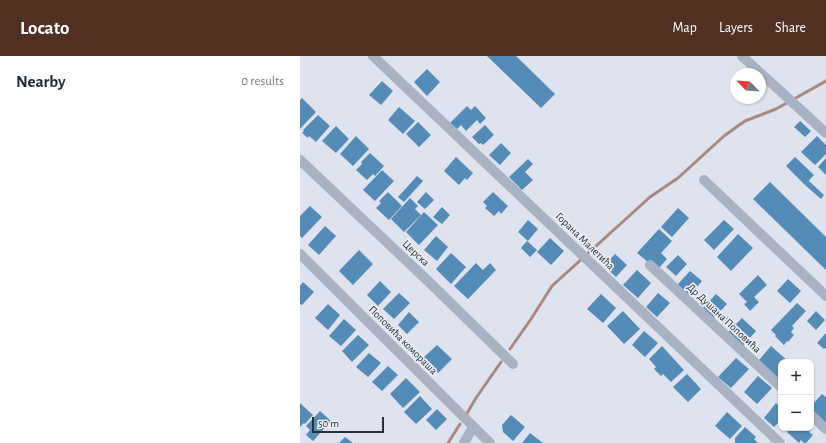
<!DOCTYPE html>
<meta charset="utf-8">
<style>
:root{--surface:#fff;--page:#f6f6f7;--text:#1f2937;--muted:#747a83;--line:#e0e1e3;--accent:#513024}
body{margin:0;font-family:"Alegreya Sans",sans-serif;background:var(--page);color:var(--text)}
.controls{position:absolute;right:12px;bottom:12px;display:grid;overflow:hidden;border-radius:8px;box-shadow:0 1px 3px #0004}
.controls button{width:36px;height:36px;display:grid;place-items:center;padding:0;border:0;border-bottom:1px solid var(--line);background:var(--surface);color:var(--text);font:20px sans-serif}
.compass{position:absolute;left:430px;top:12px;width:36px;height:36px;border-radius:50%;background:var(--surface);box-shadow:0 1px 3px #0004;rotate:295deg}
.scale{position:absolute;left:12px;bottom:10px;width:72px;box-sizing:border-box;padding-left:4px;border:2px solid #2a2f35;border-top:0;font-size:11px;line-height:14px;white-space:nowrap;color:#2a2f35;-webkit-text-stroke:3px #eaeef7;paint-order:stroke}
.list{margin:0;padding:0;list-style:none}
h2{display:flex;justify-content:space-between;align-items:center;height:52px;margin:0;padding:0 16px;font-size:17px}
h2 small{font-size:13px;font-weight:400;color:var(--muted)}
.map{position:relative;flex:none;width:526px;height:387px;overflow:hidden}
header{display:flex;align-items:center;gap:24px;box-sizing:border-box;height:56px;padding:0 20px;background:var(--accent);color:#fff}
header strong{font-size:19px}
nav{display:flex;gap:22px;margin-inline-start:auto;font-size:14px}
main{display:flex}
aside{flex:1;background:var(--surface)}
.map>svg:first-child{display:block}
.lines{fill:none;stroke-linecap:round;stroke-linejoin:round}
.stream{stroke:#a98a81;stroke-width:3}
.building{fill:#558cb7}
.minor{stroke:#a9b2c3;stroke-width:10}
.labels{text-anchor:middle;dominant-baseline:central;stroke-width:3.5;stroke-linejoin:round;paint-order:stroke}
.street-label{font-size:11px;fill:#2a2f35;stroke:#eaeef7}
</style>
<header>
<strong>Locato</strong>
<nav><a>Map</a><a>Layers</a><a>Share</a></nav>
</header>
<main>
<aside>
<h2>Nearby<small>0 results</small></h2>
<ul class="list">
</ul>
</aside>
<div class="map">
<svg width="526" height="387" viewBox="0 0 526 387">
<rect width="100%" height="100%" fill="#dee3ef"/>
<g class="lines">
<path class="stream" d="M210,293L231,263L252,230L350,141L378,122L424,80L445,65L476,53L526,25
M166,359L176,342L201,306
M148,387L160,368"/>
</g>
<path class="building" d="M187,0H216L255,38L241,52Z
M127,13L140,26L127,40L114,26Z
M82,25L93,35L81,49L69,39Z
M2,42L16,56L0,73V44Z
M167,50L171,54L175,50L186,62L180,68L177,64L166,75L161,69L157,73L150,67Z
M99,51L115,65L103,78L88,64Z
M18,59L30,70L16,86L9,80L8,82L2,77L4,75L3,74Z
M500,65L511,75L505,81L494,71Z
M118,66L131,79L119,91L106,78Z
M185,69L194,79L183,89L181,87L179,88L172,81Z
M36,70L49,83L36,97L22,85Z
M56,80L69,93L53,110L40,98Z
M517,80L526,89V98L515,109L501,96Z
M201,87L211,97L200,109L189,99Z
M70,97L84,110L75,120L73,118L67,124L56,114L62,108L61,106Z
M156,101L173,117L167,124L165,122L159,129L144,115Z
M495,101L514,119L505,129L486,110Z
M526,102V119L518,111Z
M228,103L233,108L225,116L233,124L222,134L209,121Z
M82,114L94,125L75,145L63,134Z
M117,120L123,125L104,146L98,141Z
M509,125L524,139L521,143L505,129Z
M470,126L526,181V214L453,143Z
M88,136L102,150L89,164L76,152L81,147L79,145Z
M126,136L134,144L125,153L117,146Z
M193,136L208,150L201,158L199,155L194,160L185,152L187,150L183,146Z
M110,142L118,150L115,153L121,159L104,176L91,163Z
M10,150L22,161L2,182L0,180V160Z
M142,151L150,159L142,168L133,161Z
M378,152L389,162L372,181L361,171Z
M124,156L138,169L119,189L106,176Z
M228,164L238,173L228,185L218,176Z
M424,164L434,173L414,194L404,184Z
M25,170L36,180L19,199L8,189Z
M359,173L372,185L361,197L367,203L358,213L349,207L337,197Z
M438,178L453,192L431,215L417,201Z
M136,180L148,191L137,205L124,194Z
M250,182L264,195L251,209L237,196Z
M227,185L237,194L230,201L221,192Z
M59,194L73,208L53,229L39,215Z
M151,197L166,211L151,228L136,213Z
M315,198L327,209L316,221L304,210Z
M378,199L387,208L376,220L366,211Z
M176,207L183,214L190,207L196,214L168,243L154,230Z
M337,214L351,227L338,242L323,229Z
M390,215L402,225L389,240L377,229Z
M458,219L467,229L454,241L459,246L450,255L444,248L447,246L439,238Z
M488,223L501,235L490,247L477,235Z
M80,225L91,236L78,250L67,239Z
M3,226L14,236L2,249L0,248V230Z
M99,237L110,247L94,263L83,253Z
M358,237L370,247L357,261L346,251Z
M301,238L316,252L303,267L287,253Z
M416,238L427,248L414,262L403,252Z
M497,247L506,255L492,270L494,272L491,276L494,279L488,286L487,285L484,289L475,280L476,279L471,274Z
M28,248L40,259L28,274L15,262Z
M323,255L340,273L324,288L307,270Z
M516,255L525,264L516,274L507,265Z
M109,256L119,266L107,278L98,269Z
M428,261L436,268L442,262L456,275L443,290L428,276L430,274L422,267Z
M44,263L56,274L41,290L29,280Z
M344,275L358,287L345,301L332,289Z
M526,277V292L524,293L517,287Z
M58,279L69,289L52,306L42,295Z
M137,289L152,303L138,317L123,302Z
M362,290L384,314L371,326L363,318L361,320L354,313L356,311L349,303Z
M471,290L489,306H481V320L479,323L459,304Z
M69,297L81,307L68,321L56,311Z
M436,302L449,313L431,332L418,321Z
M88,310L98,319L82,335L72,326Z
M387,318L401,333L388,346L373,331Z
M458,320L472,332L457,348L444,336Z
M106,322L120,336L103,352L90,338Z
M522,338L526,341V369L511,356V350Z
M120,340L132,353L116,368L104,356Z
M0,347L13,359L5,368L4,367L0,371Z
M476,347L481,352V364L474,371L464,362Z
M137,353L147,363L136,374L126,364Z
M20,355L31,365L13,385L6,379L10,374L6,370Z
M427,356L442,370L430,383L415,370Z
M211,359L225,371L213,385L203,376L202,369Z
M445,371L456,381L454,383L458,387H435V382Z
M491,372H509L511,373L509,376L513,379L506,387H504L501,384L499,387L487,376Z
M230,377L243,387H222Z
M45,381L53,387H39Z"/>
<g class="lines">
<path class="minor" d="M73,0L480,387
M442,0L526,77
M0,104L129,226L213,308
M404,124L526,240
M0,198L190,387
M350,209L481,331
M511,359L526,373
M164,387L173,371"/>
</g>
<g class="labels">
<g class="street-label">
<text transform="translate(285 185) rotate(44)">Горана Малетића</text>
<text transform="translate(116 197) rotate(43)">Церска</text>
<text transform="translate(424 262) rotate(43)">Др Душана Поповића</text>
<text transform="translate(103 284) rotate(45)">Поповића комораша</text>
</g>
</g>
</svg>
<div class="controls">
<button>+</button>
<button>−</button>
</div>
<svg class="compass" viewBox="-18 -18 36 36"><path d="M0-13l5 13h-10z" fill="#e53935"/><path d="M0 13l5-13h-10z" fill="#747a83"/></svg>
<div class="scale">50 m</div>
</div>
</main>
